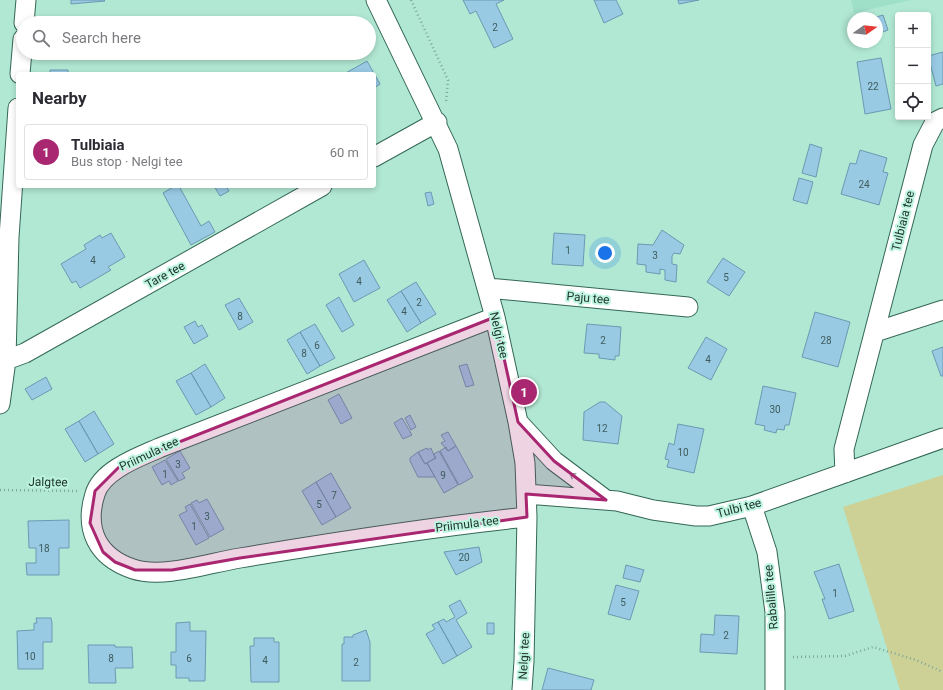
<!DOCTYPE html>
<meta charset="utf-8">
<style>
:root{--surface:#fff;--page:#f2f2f3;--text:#2b2b33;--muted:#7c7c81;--line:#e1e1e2;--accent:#a92671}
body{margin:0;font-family:Roboto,sans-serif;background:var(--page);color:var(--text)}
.controls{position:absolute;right:12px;top:12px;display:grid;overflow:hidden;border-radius:4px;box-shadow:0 2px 6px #0003}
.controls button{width:36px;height:36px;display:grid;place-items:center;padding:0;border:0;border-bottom:1px solid var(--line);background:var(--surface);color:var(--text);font:20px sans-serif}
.compass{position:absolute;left:847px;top:12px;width:36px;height:36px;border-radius:50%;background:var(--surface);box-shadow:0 2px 6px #0003;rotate:75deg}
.you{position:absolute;left:605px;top:253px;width:14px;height:14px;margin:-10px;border:3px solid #fff;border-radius:50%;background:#1a73e8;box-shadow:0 0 0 6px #1a73e833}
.badge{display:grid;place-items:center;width:26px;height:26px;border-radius:50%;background:var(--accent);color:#fff;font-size:13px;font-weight:700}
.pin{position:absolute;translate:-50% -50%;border:2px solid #fff;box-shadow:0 1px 4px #0006}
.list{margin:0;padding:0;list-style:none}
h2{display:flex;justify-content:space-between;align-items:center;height:52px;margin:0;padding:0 16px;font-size:17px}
h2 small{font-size:13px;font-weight:400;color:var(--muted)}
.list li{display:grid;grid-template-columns:26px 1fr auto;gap:12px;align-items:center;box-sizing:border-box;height:56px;margin:0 8px 8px;padding:0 8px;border:1px solid var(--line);border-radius:4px}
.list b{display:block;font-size:15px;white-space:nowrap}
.list p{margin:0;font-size:13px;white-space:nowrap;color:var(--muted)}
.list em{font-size:13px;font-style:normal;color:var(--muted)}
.icon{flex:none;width:22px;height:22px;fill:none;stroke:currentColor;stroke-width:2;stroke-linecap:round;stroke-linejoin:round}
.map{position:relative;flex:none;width:943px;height:690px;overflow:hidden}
.search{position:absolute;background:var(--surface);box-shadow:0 2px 6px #0003;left:16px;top:16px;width:360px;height:44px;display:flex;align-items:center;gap:10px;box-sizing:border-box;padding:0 14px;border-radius:22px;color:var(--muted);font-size:15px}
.panel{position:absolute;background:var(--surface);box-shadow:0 2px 6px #0003;left:16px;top:72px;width:360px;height:116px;border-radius:4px}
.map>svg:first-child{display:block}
.built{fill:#9fe0c9}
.green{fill:#ced196}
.building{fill:#99cae4;stroke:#6a9ab2}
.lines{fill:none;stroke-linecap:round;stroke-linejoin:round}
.minor-casing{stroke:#336756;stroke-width:21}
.path{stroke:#7da898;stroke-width:2.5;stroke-dasharray:1 3;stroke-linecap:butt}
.minor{stroke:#fff;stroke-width:19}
.oneway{stroke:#909b97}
.marked{fill:#a92671;fill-opacity:0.2;stroke:#a92671;stroke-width:3;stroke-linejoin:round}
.labels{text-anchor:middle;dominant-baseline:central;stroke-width:4;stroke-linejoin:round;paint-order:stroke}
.number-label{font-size:10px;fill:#3f5c5c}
.street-label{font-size:12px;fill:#21372f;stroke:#bef5e1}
</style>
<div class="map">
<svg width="943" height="690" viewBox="0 0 943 690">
<rect width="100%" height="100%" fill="#b1e8d4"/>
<path class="built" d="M851,0H911L854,13Z"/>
<path class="green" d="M943,475V690H900L843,507Z"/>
<path class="building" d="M71,0H104L105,1L71,4Z
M463,0H504L496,4L513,39L494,48L476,11L470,14Z
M594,0H616L623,14L604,23Z
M678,0H699L679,4Z
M883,15L888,30L877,34V18H873Z
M943,52V84L936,86L928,56Z
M881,58L891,109L865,114L857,62Z
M367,61L380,84L374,88V74H344Z
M50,70H68V74H50Z
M810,144L822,148L816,177L802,173Z
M860,150L887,158L883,172L888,173L879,205L841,194L850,163L856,164Z
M799,178L813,182L807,204L793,200Z
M175,186H179L201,226L209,221L215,232L191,245L163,193Z
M214,186H226L229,191L220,196Z
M431,192L434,204L428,206L425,193Z
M662,230L684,245L680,254L674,253L672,256V264L677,265L676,282L665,280V270L660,269V274L646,272V265L637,264L638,244L653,245Z
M111,233L125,257L108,267L111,270L80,288L76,281L72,283L61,264L86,249L84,245L100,235L102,238Z
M554,233L585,235L583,266L552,264Z
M723,258L745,272L729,296L707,282Z
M364,260L380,288L354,302L339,274Z
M416,282L436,314L421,323L401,291Z
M401,291L421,323L407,332L387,300Z
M339,297L354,325L342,332L326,305Z
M239,298L253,322L239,330L225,305Z
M815,312L850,322L838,367L802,357Z
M195,321L198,327L202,325L208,336L194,344L184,327Z
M315,324L335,358L320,366L300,332Z
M587,324L621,327L619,356H615V360L599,358V354L584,353Z
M300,332L320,366L307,374L287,340Z
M706,337L727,349L711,380L688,368Z
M943,347V376H941L932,351Z
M205,364L225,398L211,407L191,373Z
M467,364L474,385L466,387L459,366Z
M191,373L211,407L196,415L176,381Z
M46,377L52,389L32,400L25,389Z
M763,386L796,393L789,425H785L784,430L777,429L776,433L764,430L765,426L755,424Z
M339,394L352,418L341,424L328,400Z
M600,402H605L622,416L618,444L583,440L584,412Z
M94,411L114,444L98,454L79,421Z
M410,415L416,427L411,430L405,418Z
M402,418L412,435L403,439L394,423Z
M79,421L98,454L85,462L65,429Z
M678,424L704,429L694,473L667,467L669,460L665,459L669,443L674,445Z
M448,432L456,446L448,451L441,443L445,441L441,435Z
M456,446L473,477L459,485L440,451L446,447L448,451Z
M427,448L428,450L431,448L435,458L425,464L418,452Z
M180,451L190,468L182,473L185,478L179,481L166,459Z
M439,451L458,485L444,493L427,463L436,458L434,454Z
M418,452L425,464L427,463L435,477H418L410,461V458Z
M165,460L178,481L171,485L169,481L162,485L152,467Z
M331,473L351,508L336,517L316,482Z
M316,482L336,517L322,525L302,491Z
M207,499L224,529L210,537L191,503L197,500L199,503Z
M190,504L209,538L196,545L179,515L187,511L185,507Z
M69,520V548H59V575H27L26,563H36V548H29L28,521Z
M479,547L482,562L456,575L444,552Z
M839,564L854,611L829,619L822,599H825L814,572Z
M626,565L644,570L640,582L623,578Z
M616,585L639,591L630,620L608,614Z
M460,600L467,613L456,620L472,647L457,656L438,622L444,619L446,622L455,617L449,606Z
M715,615L739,616L737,654L700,652L701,634L714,635Z
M36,618H51L52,623V642H43V669H18L17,631L34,630V623H37Z
M190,622V631H206L205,681H189V678H176V665H171V652H176V623Z
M438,622L457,656L443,664L426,634L435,629L432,625Z
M487,623H494V634H487Z
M366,630L370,642V681H342V644H344V637H353V635Z
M254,638H274V642H279V682H251L250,646H254Z
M88,645H115V647H132L133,668H115L116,683H89Z
M548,668L594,680L591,690H542Z"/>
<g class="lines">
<defs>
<path id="minor" d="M376,0L448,149L495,317L518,422L525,463L527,517L524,661L522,690
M24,23L26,0
M20,74L23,39
M374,157L437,122
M488,288L688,307
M495,317L159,448C139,457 102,470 95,494C84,529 97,557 133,569C163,579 209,563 240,558C335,542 431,527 527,517
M875,332L943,310
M6,360L25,353L322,186
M0,404L6,360L9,237L18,108
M518,422L554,461L606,500
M845,473L844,449L923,145L935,122L943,118
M526,494L617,501L653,510L696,516H709L752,506L943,438
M752,506L767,552L775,612V690"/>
</defs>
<use href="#minor" class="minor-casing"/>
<path class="path" d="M411,0L448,80L446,102
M0,490L77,491
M793,657L845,656L873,647L916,660L943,672"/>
<use href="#minor" class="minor"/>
</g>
<defs><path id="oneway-shaft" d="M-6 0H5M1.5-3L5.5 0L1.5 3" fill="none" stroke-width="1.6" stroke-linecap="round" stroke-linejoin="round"/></defs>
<use class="oneway" href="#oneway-shaft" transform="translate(575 477) rotate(-143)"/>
<path class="marked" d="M495,317L518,422L554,461L606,500L526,494L527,517L240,558L172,570H135L115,562L103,552L90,523L95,491L121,465Z"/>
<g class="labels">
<g class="number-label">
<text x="495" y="27">2</text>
<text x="873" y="86">22</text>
<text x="864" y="184">24</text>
<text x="568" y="250">1</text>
<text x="655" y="255">3</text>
<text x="93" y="260">4</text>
<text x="726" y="277">5</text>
<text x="359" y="281">4</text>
<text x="419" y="302">2</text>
<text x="404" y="311">4</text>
<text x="240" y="316">8</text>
<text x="603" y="340">2</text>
<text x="826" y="340">28</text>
<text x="317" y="345">6</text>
<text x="304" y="353">8</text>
<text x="708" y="359">4</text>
<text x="775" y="409">30</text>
<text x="602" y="428">12</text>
<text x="683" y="452">10</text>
<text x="178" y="464">3</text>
<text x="165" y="474">1</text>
<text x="443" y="475">9</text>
<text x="334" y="495">7</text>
<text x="319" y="504">5</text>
<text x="207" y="516">3</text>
<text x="194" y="526">1</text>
<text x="44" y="548">18</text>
<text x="464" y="557">20</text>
<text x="835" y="593">1</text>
<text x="623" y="602">5</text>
<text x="726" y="635">2</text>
<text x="30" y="656">10</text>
<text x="111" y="658">8</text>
<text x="189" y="658">6</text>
<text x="265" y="660">4</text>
<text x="356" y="662">2</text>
</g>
<g class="street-label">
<text transform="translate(903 221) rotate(-76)">Tulbiaia tee</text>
<text transform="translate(165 275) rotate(-29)">Tare tee</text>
<text transform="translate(588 298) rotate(5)">Paju tee</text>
<text transform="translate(499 335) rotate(77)">Nelgi tee</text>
<text transform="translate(149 454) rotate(-25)">Priimula tee</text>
<text transform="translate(48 482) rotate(1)">Jalgtee</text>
<text transform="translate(739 508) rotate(-15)">Tulbi tee</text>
<text transform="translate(467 524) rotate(-7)">Priimula tee</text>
<text transform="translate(771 597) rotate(-95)">Rabalille tee</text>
<text transform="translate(524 656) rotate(-87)">Nelgi tee</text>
</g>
</g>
</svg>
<div class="controls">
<button>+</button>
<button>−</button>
<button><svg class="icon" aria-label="locate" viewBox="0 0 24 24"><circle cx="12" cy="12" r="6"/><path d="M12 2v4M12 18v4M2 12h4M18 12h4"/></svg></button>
</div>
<svg class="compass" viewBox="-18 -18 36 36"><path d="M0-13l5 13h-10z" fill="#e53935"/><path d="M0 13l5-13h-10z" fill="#7c7c81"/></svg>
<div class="you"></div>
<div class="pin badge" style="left:524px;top:392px">1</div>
<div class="search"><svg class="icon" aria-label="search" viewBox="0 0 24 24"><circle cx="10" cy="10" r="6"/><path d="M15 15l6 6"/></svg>Search here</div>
<section class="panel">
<h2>Nearby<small></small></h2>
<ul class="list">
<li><span class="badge">1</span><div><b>Tulbiaia</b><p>Bus stop · Nelgi tee</p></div><em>60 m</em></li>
</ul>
</section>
</div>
